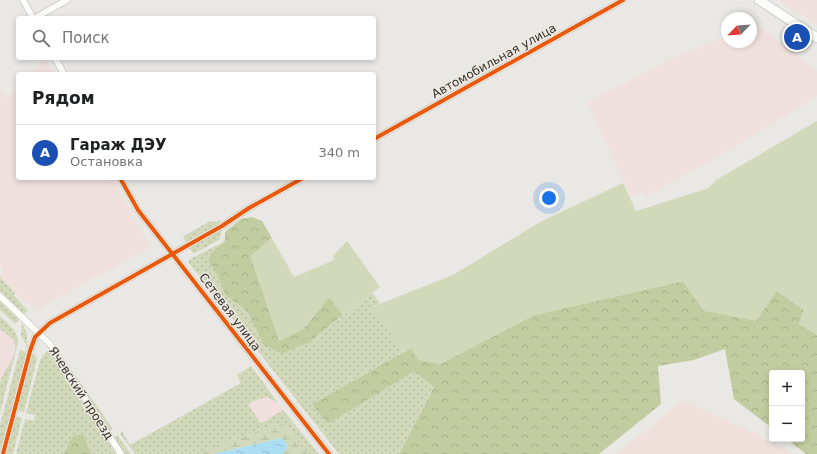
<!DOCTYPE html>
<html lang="ru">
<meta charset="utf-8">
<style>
:root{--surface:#fff;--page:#f2f2f2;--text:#202124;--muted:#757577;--line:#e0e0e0;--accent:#111827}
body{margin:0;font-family:"DejaVu Sans",sans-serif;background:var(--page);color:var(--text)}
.controls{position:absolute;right:12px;bottom:12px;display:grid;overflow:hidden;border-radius:4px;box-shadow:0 2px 6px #0003}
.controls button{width:36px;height:36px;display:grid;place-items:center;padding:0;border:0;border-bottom:1px solid var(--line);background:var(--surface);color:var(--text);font:20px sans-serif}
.compass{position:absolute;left:721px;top:12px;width:36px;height:36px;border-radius:50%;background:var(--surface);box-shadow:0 2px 6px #0003;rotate:245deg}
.you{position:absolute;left:549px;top:198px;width:14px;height:14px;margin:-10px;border:3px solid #fff;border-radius:50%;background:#1a73e8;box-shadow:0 0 0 6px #1a73e833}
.badge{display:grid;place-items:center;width:26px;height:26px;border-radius:50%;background:var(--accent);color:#fff;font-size:13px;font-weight:700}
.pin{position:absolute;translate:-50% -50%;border:2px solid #fff;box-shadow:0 1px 4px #0006}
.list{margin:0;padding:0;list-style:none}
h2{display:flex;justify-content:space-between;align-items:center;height:52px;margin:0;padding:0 16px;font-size:17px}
h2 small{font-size:13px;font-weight:400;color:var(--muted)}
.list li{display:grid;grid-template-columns:26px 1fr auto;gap:12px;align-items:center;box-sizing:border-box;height:56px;padding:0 16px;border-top:1px solid var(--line)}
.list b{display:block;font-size:15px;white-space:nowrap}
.list p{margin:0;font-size:13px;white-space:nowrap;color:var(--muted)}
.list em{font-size:13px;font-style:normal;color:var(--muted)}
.icon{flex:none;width:22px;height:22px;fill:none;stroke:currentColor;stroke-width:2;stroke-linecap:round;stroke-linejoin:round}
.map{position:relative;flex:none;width:817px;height:454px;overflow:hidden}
.search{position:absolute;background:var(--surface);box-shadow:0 2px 6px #0003;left:16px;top:16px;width:360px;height:44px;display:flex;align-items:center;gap:10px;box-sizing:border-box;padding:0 14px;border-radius:4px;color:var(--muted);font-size:15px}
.panel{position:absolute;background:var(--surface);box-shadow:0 2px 6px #0003;left:16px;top:72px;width:360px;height:108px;border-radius:4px}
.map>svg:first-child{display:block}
.industrial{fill:#f0e0dd}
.education{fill:#efe0db}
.grass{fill:url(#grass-dots)}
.forest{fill:url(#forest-crowns)}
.wetland{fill:url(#wetland-marsh)}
.green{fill:#d1d9ba}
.water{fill:url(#water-ripples)}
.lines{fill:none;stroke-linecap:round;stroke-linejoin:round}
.minor-casing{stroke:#b7b5b1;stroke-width:7}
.secondary-casing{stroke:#b7b5b1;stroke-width:10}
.minor{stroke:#fcfcfb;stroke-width:6}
.secondary{stroke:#fcfcfb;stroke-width:9}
.cycleway-casing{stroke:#eee9e0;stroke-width:6}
.cycleway{stroke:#e8590c;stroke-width:4}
.labels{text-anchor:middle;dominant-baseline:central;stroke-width:3;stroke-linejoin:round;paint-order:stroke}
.street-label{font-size:12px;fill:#34322f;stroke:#eee9e0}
</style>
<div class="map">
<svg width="817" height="454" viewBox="0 0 817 454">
<defs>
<pattern id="grass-dots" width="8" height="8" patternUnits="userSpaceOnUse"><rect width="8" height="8" fill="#d1d9ba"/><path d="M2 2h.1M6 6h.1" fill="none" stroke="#b4bba0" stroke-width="1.8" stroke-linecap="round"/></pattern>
<pattern id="forest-crowns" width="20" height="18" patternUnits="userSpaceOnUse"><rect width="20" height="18" fill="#c1cda0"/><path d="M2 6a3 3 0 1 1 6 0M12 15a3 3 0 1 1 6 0" fill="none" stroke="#a6b08a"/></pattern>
<pattern id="wetland-marsh" width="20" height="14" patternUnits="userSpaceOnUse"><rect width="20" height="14" fill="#d1d9ba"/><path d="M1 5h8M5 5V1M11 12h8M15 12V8" fill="none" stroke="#b4bba0"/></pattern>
<pattern id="water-ripples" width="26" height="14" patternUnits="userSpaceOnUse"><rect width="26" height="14" fill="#abdef2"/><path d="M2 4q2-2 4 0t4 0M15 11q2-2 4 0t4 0" fill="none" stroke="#94bfd0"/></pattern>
</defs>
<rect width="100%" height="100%" fill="#eae8e4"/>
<path class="industrial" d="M778,0H817V25L816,24Z
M751,20L817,71V96L726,152L648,195L642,192L631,197L588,102L669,60L727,36V42H751Z
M44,59L49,64L55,74H30Z
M18,86V178H112L150,247L52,301L42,309L38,310L20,298L0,277V275L4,271L0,267V89L7,97Z
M0,329L14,340L15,348L10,365L7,367L0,383Z
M267,397L278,403L283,410L262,423L260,422L249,406L250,402Z"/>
<path class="education" d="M684,400L790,451L793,454H616Z"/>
<path class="grass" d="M220,220L221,221L216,226L186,242L183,238L184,236L210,221L216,222Z
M222,230L219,240L195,253L192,252L189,248Z
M225,241L211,253L218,279L225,295L247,311L263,344L309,342L372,293L380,303L369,308L405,351L312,404L328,424L414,370L434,386L399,454H339L188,262L190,259Z
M0,277L15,293L14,295L28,311L24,314L0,291Z
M0,301L19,320L16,323H14L0,310Z
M0,316C8,324 18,330 18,343L0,412C0,403 0,392 0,383C3,368 20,357 14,340L0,329Z
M22,323L27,333V347L21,335Z
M48,349L116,454H91L85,438L82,435H77L67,447L64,454H16L25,419L34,421L35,415L26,413L40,360Z
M20,350L26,352L0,451V425Z
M33,354L35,355L37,359L24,412L19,411L18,408Z
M251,366L278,403L267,397L250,402L249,406L260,422L262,423L283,410L319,454H307L282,423L206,449L203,454H135L120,434L122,431L130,445L241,383L237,375Z
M71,371H72L113,429L110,431Z
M19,417L22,418L13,454H6L15,418Z
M117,435L131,454H125L114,438Z"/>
<path class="forest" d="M252,217L262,221L272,238L251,256L279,340L303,329L329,297L343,315L309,342L282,354L263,344L247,311L225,295L214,268L208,261L211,253L225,241V232L241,219Z
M683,281L704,311L777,291L804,310L799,324L817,335V454H806L787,439H802V373H772V428L734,399L725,349L694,360L658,366L661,404L599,454H399L434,387L414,371L328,424L312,404L411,348L440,364L534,315Z
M77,435H82L85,438L91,454H64L72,437Z"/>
<path class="wetland" d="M282,423L307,454H283L288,446L282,438L213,454H203L206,449Z"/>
<path class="green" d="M817,121V335L799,324L804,310L777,291L756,321L704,311L683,281L534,315L440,364L418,360L411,348L405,351L369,308L453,275L540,222L623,183L636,211L709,188L716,180Z
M272,238L294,277L334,260L333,256L347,241L380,287L343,315L329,297L303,329L279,341L250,256Z"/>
<path class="water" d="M282,438L288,446L283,454H213Z"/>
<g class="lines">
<defs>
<path id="minor" d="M23,0L33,18
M35,18L67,0
M55,58L64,74
M374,139L623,0
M120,178L138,210L329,454
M0,296L50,344L121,454
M3,454L30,351L35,337L50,323L222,226L249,208L303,178"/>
<path id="secondary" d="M759,0L817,38"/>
</defs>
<use href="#minor" class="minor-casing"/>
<use href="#secondary" class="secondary-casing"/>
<use href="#minor" class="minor"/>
<use href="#secondary" class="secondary"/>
<defs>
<path id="cycleway" d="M374,139L623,0
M120,178L138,210L329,454
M3,454L30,351L35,337L50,323L222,226L249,208L303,178"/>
</defs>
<use href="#cycleway" class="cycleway-casing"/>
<use href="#cycleway" class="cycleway"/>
</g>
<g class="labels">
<g class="street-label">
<text transform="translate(494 61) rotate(-29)">Автомобильная улица</text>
<text transform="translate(230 312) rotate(53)">Сетевая улица</text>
<text transform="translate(81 393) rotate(57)">Ячевский проезд</text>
</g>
</g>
</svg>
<div class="controls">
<button>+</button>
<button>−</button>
</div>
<svg class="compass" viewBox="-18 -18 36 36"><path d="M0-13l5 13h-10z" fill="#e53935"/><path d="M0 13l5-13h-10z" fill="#757577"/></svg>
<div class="you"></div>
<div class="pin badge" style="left:797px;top:37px;background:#1a4fb4">A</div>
<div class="search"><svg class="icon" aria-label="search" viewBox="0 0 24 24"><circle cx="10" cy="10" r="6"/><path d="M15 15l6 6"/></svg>Поиск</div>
<section class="panel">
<h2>Рядом<small></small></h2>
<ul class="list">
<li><span class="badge" style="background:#1a4fb4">A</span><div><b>Гараж ДЭУ</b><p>Остановка</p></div><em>340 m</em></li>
</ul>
</section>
</div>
